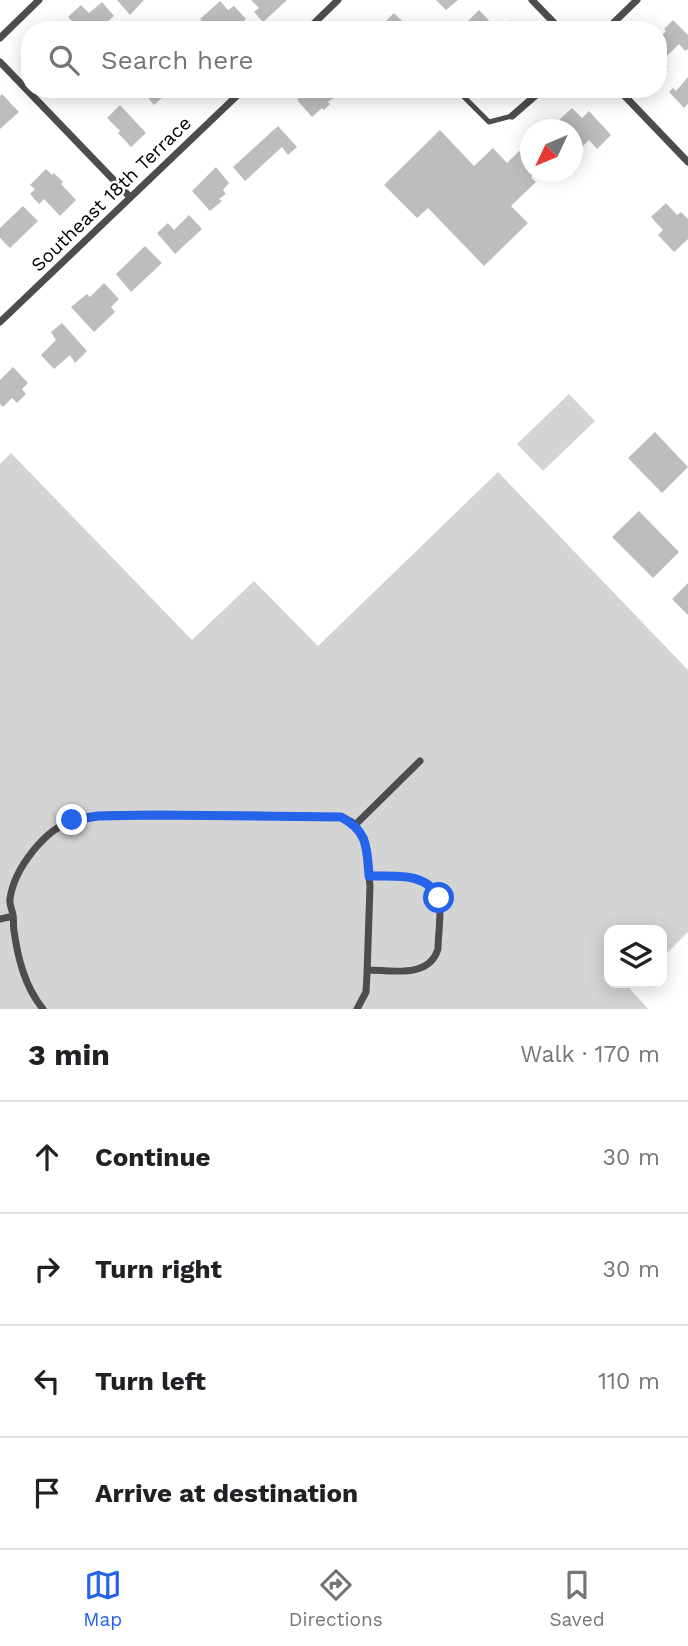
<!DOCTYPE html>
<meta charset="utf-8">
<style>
:root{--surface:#fff;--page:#f2f2f2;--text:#202124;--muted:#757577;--line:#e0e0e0;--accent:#2563eb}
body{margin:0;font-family:"Work Sans",sans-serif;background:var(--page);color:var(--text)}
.controls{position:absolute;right:21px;bottom:21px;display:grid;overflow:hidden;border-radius:14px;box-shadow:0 4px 18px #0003}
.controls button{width:63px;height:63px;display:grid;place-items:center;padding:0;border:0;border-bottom:2px solid var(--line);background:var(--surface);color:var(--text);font:35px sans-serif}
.compass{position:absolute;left:520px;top:119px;width:63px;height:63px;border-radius:50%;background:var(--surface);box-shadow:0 4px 18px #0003;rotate:226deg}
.stop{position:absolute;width:21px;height:21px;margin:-16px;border:5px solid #2563eb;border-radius:50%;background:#fff}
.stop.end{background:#2563eb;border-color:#fff;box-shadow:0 2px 7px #0008}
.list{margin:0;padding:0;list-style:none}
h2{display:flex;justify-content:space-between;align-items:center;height:91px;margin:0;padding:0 28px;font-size:30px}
h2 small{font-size:23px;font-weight:400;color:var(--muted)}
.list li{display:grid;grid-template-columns:46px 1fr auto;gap:21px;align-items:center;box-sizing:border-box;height:112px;padding:0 28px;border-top:2px solid var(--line)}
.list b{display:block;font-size:26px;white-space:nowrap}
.list em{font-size:23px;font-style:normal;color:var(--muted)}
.icon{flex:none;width:38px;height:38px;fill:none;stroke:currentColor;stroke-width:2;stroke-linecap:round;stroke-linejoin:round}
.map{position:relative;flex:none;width:688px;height:1009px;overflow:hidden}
.search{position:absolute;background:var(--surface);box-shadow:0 4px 18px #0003;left:21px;right:21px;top:21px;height:77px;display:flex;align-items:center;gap:18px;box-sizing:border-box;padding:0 24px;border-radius:28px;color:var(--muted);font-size:26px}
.sheet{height:539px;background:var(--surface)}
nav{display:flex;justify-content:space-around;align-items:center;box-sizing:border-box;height:98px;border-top:2px solid var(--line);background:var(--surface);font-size:19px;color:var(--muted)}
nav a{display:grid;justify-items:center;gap:4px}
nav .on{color:var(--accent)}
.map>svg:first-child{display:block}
.green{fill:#d4d4d4}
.building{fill:#bdbdbd}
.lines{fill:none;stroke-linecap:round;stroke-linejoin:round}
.service{stroke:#4d4d4d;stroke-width:5}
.minor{stroke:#4d4d4d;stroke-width:7}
.route{stroke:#2563eb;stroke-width:9}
.labels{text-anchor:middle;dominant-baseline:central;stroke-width:5;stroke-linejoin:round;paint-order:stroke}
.street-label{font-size:19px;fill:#000;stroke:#fff}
</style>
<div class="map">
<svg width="688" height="1009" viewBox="0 0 688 1009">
<rect width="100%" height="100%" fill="#fff"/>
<path class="green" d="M569,394L595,421L543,471L517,444Z
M11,453L192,640L254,581L318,646L498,472L688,670V932L662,958V930H609V983H636L630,989L648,1009H0V464Z"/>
<path class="building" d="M117,0H144L130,15Z
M251,0H287L263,22L254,12L259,8Z
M436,0H458L446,10Z
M220,1L228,10L234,6L246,19L235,30H209L200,19Z
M102,2L114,16L98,30H81L68,17L81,5L89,13Z
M479,10L498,30H464L462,27Z
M394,13L411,30H377Z
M510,20L520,30H500Z
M673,20L688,35V49L685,51L679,44L662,61L668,67L658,77V39L666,31L664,29Z
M688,77V104L684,108L669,92L673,88L676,91Z
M141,89H183L174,98L168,92L154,105Z
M308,89H339L341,92L328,102L330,104L324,110L322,108L312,117L297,100Z
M2,94L19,112L0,129V96Z
M120,105L146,133L131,147L118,133L120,131L107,118Z
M572,108L582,118L589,111L611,135L597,149L589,140L581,148L572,138V130H564L557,122Z
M278,126L297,147L288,155L282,147L245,181L233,167Z
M440,130L474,166L493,148L507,163L519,151L530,163V172H537L531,177L536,182L511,206L528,223L484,266L428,208L417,218L384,185Z
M216,167L229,183L223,190L226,194L219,199L222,201L210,211L192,191Z
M46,169L52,175L54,173L63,182L61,184L76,200L60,216L44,199L39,204L30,194L35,189L30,185Z
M666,203L677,215L681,212L688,219V239L674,252L658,235L663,230L651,217Z
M23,206L38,221L10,248L0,238V228Z
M189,215L202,229L175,254L157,233L168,223L174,230Z
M145,246L162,263L131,292L116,274Z
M104,283L119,299L111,307L115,312L94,332L71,307L87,294L90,297Z
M62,323L87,351L75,363L70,355L54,369L41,355L56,340L51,332Z
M13,367L28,383L22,389L26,394L17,403L12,398L3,407L0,404V380Z
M655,432L688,467L662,493L628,458Z
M639,511L679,552L653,578L612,537Z
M688,583V615L672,599Z"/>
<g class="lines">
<path class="service" d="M463,96L489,122L512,116"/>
<path class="minor" d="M532,0L561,30
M307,30L338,0
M606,30L637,0
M0,38L39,0
M0,62L130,197
M618,89L688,162
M512,116L543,89
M0,322L244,89
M355,825L420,761
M0,919L13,916
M367,970C391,970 429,979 438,949C438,936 442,909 439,898C430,871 391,877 369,876
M43,1009C25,987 18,959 14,931C13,925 14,920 13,915C12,909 9,904 10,899C14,869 45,828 75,820C107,812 143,815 176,815C231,815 286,815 341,817L352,822L358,829L364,838L366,847L370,886L367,974L366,992L357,1009"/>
</g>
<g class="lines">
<path class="route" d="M72,820L98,816L154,815L341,817C368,831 367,848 369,876C395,877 425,871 439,898"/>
</g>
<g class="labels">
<g class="street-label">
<text transform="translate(111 194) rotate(-44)">Southeast 18th Terrace</text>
</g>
</g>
</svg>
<div class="controls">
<button><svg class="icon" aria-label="layers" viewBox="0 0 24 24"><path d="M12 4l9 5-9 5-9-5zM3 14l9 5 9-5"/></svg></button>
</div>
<svg class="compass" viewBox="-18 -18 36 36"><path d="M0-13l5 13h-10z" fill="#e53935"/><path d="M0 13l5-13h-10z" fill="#757577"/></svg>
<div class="stop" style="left:439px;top:898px"></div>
<div class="stop end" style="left:72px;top:820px"></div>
<div class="search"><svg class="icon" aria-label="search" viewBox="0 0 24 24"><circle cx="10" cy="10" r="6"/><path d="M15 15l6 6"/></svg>Search here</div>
</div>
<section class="sheet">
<h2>3 min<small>Walk · 170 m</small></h2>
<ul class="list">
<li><svg class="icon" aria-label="ahead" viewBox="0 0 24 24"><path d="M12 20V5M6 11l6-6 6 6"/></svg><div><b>Continue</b></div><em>30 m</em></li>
<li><svg class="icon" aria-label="right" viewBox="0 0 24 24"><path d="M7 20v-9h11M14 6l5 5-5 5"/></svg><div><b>Turn right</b></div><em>30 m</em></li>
<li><svg class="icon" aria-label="left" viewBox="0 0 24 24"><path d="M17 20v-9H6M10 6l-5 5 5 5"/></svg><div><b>Turn left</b></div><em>110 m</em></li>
<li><svg class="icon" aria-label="arrive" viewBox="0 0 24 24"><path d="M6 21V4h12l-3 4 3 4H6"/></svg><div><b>Arrive at destination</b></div></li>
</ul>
</section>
<nav>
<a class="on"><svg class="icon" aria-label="map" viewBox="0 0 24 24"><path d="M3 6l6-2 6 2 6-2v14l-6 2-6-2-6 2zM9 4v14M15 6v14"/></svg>Map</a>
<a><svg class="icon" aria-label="directions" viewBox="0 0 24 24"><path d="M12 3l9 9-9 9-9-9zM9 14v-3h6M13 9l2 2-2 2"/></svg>Directions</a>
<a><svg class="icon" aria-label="saved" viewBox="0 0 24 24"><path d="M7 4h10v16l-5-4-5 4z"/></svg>Saved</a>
</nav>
